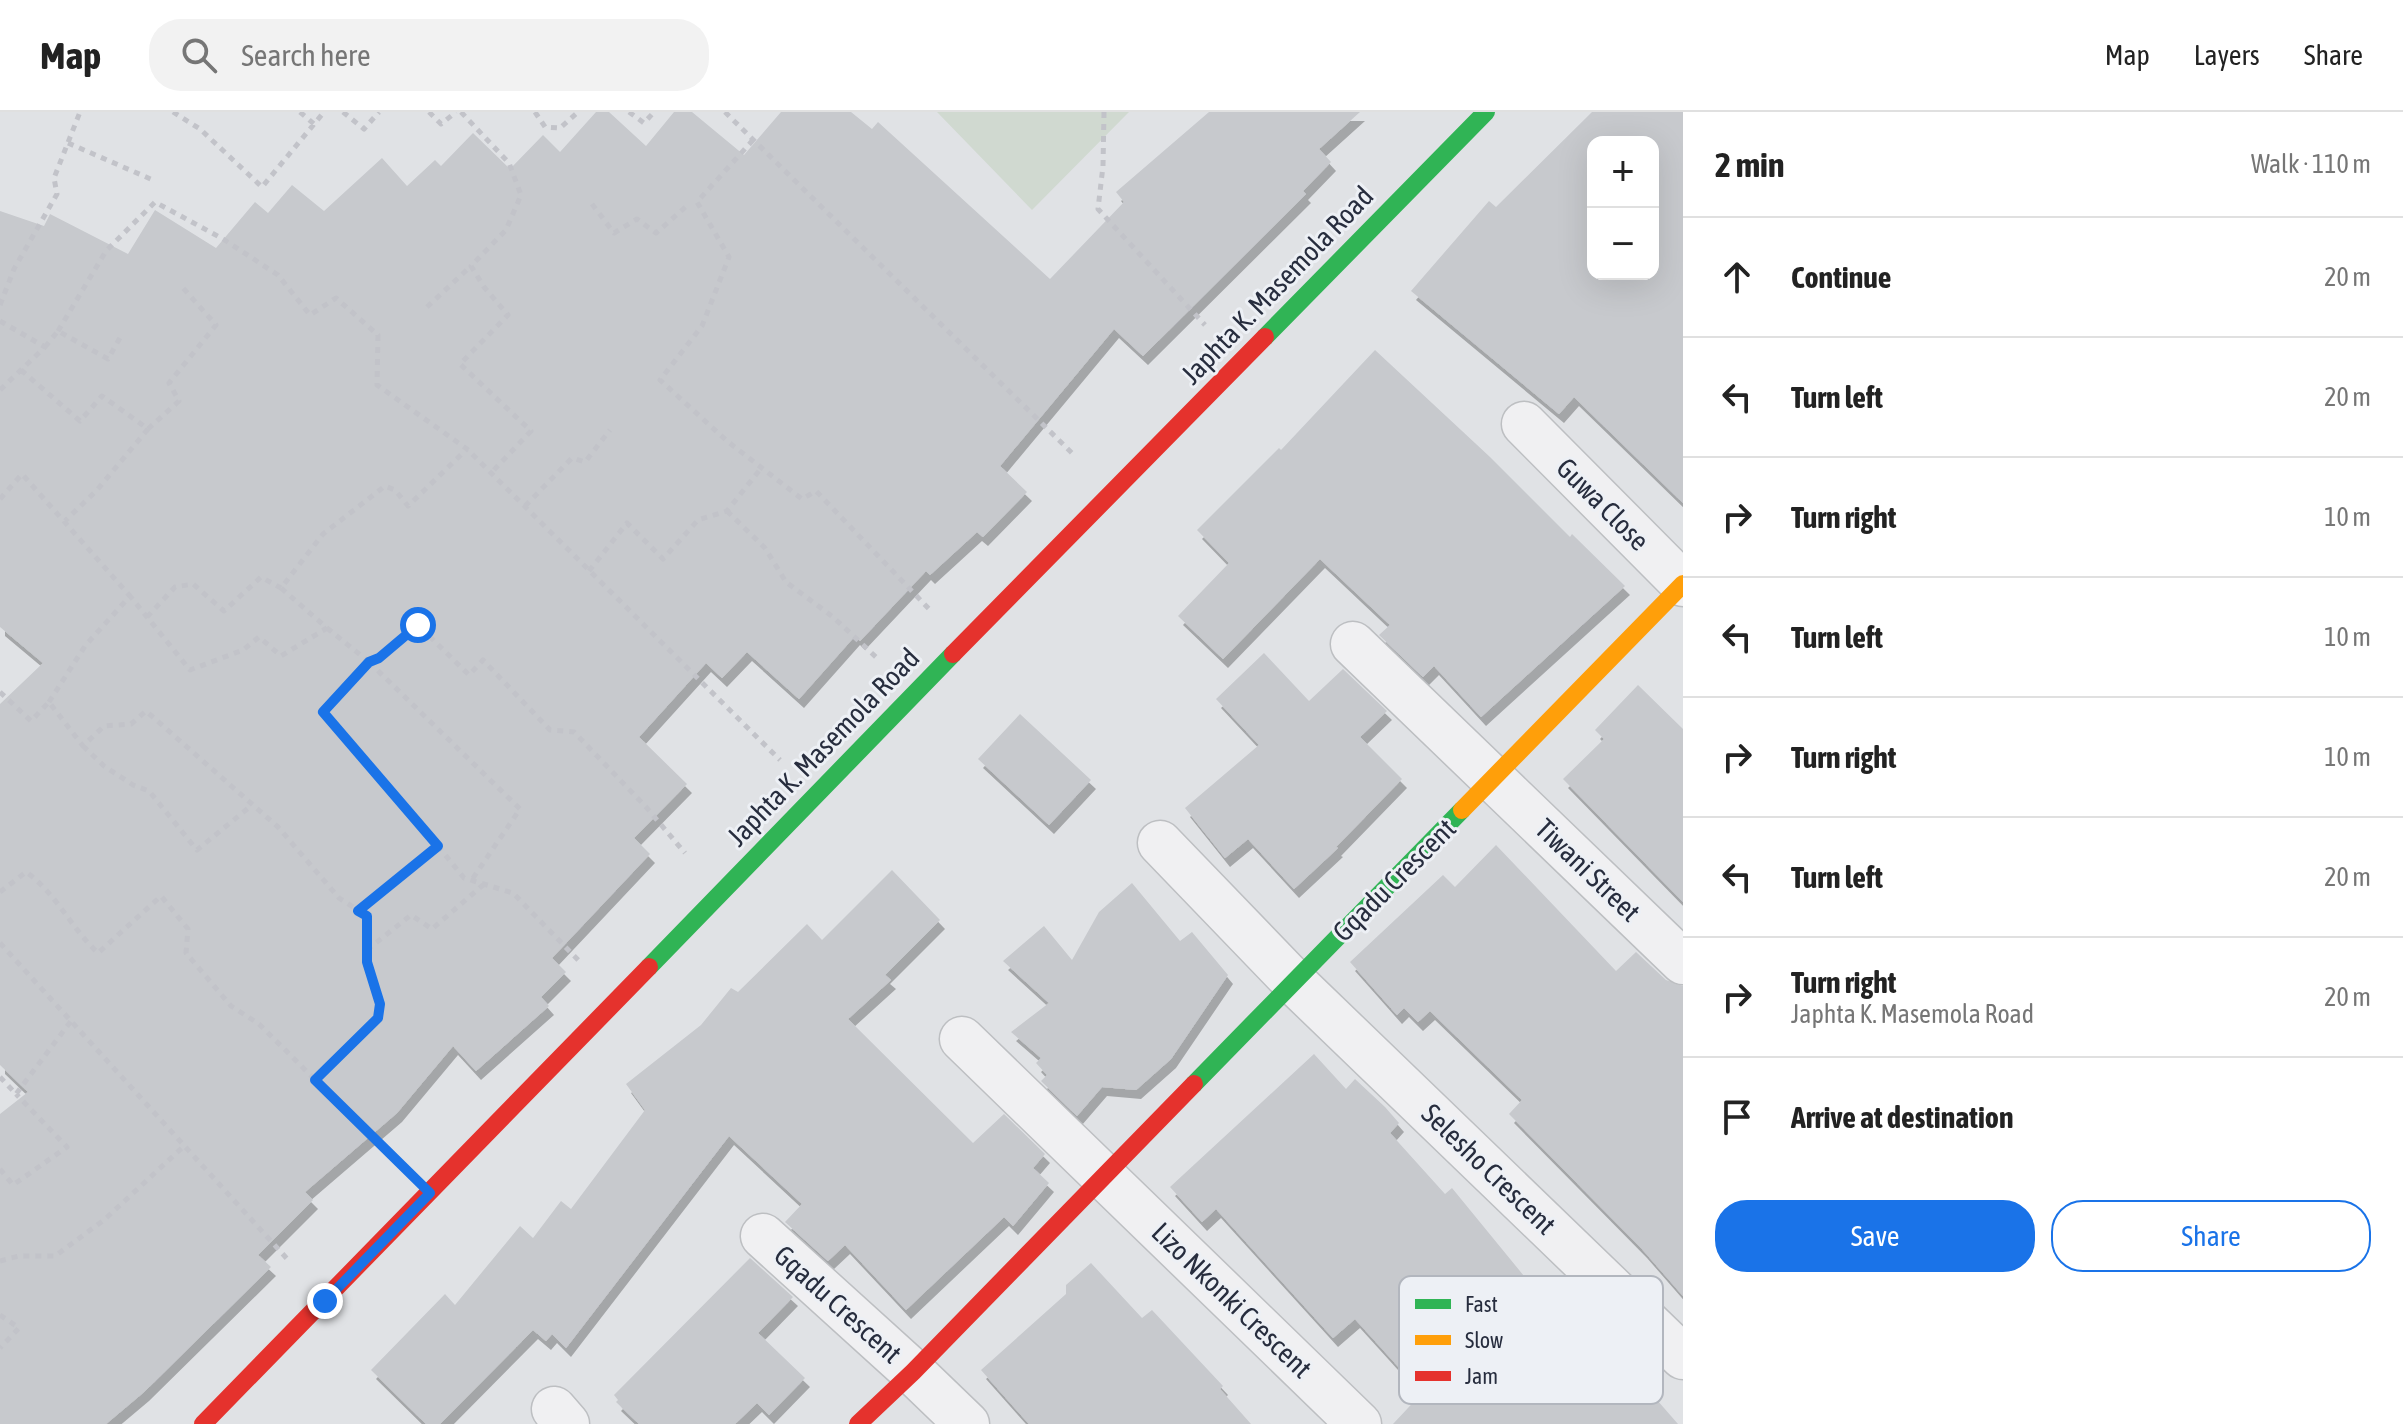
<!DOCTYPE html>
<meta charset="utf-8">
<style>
:root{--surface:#fff;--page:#f2f2f2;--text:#222;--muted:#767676;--line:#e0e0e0;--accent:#1a73e8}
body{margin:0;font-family:"Asap Condensed",sans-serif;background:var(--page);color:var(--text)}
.controls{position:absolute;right:24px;top:24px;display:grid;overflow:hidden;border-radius:16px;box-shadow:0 8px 32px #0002}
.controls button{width:72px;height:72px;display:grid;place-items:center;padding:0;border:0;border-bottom:2px solid var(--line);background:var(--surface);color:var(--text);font:40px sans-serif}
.stop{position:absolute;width:24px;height:24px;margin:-18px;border:6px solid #1a73e8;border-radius:50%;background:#fff}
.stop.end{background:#1a73e8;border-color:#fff;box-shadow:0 2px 8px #0008}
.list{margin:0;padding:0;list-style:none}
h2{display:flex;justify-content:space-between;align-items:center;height:104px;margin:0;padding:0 32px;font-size:34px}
h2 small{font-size:26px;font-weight:400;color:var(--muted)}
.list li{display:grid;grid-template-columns:52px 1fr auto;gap:24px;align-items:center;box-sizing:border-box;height:120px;padding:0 32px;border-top:2px solid var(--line)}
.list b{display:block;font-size:30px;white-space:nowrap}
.list p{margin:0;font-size:26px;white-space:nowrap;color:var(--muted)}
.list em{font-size:26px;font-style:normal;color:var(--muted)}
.actions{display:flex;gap:16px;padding:24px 32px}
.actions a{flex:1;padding:18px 0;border:2px solid var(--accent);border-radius:32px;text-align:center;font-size:28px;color:var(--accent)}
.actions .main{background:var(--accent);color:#fff}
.icon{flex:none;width:44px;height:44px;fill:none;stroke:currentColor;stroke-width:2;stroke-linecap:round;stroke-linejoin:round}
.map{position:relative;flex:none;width:1683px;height:1312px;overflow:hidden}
header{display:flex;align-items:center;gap:48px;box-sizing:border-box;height:112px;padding:0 40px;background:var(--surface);border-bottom:2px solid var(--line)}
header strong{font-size:38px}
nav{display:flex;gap:44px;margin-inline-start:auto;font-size:28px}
.search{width:560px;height:72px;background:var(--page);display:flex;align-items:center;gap:20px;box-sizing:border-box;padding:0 28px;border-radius:32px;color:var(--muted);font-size:30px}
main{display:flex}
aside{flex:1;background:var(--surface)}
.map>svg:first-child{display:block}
.green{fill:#d0d9d0}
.building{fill:#c7c9cd;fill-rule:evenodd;filter:url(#shadow)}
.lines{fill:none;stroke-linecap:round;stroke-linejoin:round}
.street-casing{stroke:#bdbfc2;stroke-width:47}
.path{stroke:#c2c3c9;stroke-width:5;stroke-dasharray:6 6;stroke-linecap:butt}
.street{stroke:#f0f0f2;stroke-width:44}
.fast{stroke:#30b455;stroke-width:18}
.slow{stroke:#ff9f0a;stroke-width:18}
.jam{stroke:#e5322d;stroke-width:18}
.route{stroke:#1a73e8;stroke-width:10}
.labels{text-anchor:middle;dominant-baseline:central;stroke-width:6;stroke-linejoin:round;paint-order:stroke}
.street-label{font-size:28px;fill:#272d3e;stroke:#edf0f5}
.key{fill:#edf0f5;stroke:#b2b6be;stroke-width:2}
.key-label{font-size:22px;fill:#272d3e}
</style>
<header>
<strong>Map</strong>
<div class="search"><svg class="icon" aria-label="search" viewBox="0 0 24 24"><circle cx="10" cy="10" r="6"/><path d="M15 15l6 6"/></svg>Search here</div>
<nav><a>Map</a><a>Layers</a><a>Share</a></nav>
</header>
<main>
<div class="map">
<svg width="1683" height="1312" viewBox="0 0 1683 1312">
<defs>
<filter id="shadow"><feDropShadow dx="5" dy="9" stdDeviation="0" flood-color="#0004"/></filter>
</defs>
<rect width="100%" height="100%" fill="#e0e2e5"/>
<path class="green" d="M937,0H1129L1032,98Z"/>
<path class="building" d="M596,0H609L646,34L674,0H692L744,43L781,0H851L872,17L878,10L1050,167L1124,90L1116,80L1209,0H1360L1319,37L1331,50L1303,79L1306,82L1143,244L1114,217L1000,354L1027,380L983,425L977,420L930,463L926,459L860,529L855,524L799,587L747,540L722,566L706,551L639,625L687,672L634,726L650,742L552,846L566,860L541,885L549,894L476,959L453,934L397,1001L305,1080L313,1088L258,1143L271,1155L144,1280L106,1312H0V1002L28,980L0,953V592L43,551L0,515V99L44,114L50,102L128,142L155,98L216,136L255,90L268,101L292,73L324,99L382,46L407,74L435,48L441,54L473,21L510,57L543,23L560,40Z
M1592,0H1683V391L1574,285L1559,302L1411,179L1489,89L1496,95ZM1593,30H1653V162H1593Z
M1375,238L1490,345L1570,425L1572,422L1625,474L1481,605L1434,554L1423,565L1379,523L1390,513L1320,447L1223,547L1178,504L1229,451L1197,418L1279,336L1281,338Z
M1264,541L1309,589L1343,557L1387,599L1360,625L1402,667L1336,735L1338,736L1294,777L1248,727L1225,746L1185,696L1259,633L1216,587Z
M1638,573L1683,617V790L1563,667L1604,627L1595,618Z
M1020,602L1091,668L1049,713L978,647Z
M1496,733L1616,859L1636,840L1666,868L1683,874V1184L1642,1137L1509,1002L1522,988L1430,899L1418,910L1404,896L1397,903L1350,850L1443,763L1455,775Z
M892,758L940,808L885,863L891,868L848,907L973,1031L1004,1002L1045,1042L1033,1056L1049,1071L1013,1114L1004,1105L906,1198L845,1133L828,1149L785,1110L802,1092L729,1024L566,1236L552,1222L546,1229L533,1218L440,1312H426L371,1258L445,1182L455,1193L520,1114L533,1126L561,1089L571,1097L645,998L626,972L701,913L731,876L738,880L807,812L822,828Z
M1132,771L1180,829L1192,820L1228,863L1171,947L1136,978L1102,975L1077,1004L1041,969L1047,963L1036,951L1041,946L1011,920L1049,891L1003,849L1044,814L1072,848L1099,800Z
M1314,942L1346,977L1355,967L1385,995L1399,1011L1390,1021L1445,1082L1452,1076L1533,1175L1548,1164L1627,1258L1629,1256L1678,1312H1393L1422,1281L1355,1207L1333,1226L1216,1097L1202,1110L1170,1075Z
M750,1146L793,1185L758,1221L805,1266L769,1303L757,1291L735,1312H639L616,1290L618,1288L614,1283Z
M1091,1151L1142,1206L1152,1198L1223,1274L1220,1277L1251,1312H1029L981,1258L1066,1182V1173Z"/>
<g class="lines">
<defs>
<path id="street" d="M1524,312L1683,472
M1353,532L1683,850
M1160,731L1293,869L1683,1245
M962,927L1359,1312
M763,1124L913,1260L967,1312
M554,1297L567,1312"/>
</defs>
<use href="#street" class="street-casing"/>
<path class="path" d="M173,0L200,17L262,75L324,0
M300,0L314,12
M343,0L364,17L379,0
M429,0L441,12L456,0
M461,0L509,51L521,83L506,118L471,154L484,175L508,203L460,252L531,319L491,361
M535,0L545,15L560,16L578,0
M629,0L644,11L654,0
M725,0L1075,344
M1104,0L1103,54L1098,97L1205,213
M753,28L697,90L729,145L702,214L660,268L727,329L802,387L816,379L929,497
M68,31L153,68
M592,92L614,121L637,107L656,121L689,92
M0,193L14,157L57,82L54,66L80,0
M427,195L471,154
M0,209L45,235L0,278
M58,219L106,139L155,90L223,127L278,163L310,203L336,186L378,223L377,273L467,337L780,648
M45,235L58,219L108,247L121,224
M21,258L80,309L102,284L148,317L97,378L65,409
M148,317L179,289L169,271L216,213L183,176
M0,387L22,362L130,484
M525,394L572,346L585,350L610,318
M727,399L765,436L786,470L833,505L877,546
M589,459L627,411L663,447L698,408L727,399L762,355
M147,505L175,475L193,472L224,499L261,465L281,476
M327,516L369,550L379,546L418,513L469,563L483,548L550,618L574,620L646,695L685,741
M0,580L31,609L49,590L83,634L104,614L131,612L146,599L278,715L339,786L367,804V850L380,892L378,906L315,968
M49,590L85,534L130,484L190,558L243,538L259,525L281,544L327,516L281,476L323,422L385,374L395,378L408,394L467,337
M83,634L104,654L133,673L149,679L197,738L252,693
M438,734L464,766L513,781L582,852
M0,780L26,760C55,780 72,817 98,841L161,784L188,817L186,841L231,894L259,912L394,1046
M358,799L438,734L323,600L369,550L520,697L471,769
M0,831L290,1150
M367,838L411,803L432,817L483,773
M0,965L16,982L71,909
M0,1057L13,1073L67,1035L16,982
M0,1149L19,1144H55L104,1108L184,1034
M0,1203L19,1216L0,1236"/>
<use href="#street" class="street"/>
<path class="fast" d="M1265,225L1486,0
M649,855L953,542
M1194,972L1462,698"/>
<path class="slow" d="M1462,698L1683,472"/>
<path class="jam" d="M953,542L1265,225
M203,1312L649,855
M858,1312L913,1260L1194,972"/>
</g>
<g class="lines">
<path class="route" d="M325,1189L430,1081L315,968L378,906L380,892L367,850V804L358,799L438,734L323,600L369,550L379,546L418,513"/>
</g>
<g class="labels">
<g class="street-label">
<text transform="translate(1277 173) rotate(-46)">Japhta K. Masemola Road</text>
<text transform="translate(1603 392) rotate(45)">Guwa Close</text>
<text transform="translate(823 635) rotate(-46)">Japhta K. Masemola Road</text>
<text transform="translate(1588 758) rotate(44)">Tiwani Street</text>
<text transform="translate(1394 768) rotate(-45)">Gqadu Crescent</text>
<text transform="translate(1489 1057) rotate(44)">Selesho Crescent</text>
<text transform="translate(1232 1188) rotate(44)">Lizo Nkonki Crescent</text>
<text transform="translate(838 1192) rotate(42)">Gqadu Crescent</text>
</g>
</g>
<rect x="1399" y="1164" width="264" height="128" rx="12" class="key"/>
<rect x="1415" y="1187" width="36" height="10" fill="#30b455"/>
<rect x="1415" y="1223" width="36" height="10" fill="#ff9f0a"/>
<rect x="1415" y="1259" width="36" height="10" fill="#e5322d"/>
<g class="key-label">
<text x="1465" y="1200">Fast</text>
<text x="1465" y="1236">Slow</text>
<text x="1465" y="1272">Jam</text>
</g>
</svg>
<div class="controls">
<button>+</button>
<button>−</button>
</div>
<div class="stop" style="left:418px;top:513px"></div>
<div class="stop end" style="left:325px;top:1189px"></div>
</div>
<aside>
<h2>2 min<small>Walk · 110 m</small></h2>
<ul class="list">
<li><svg class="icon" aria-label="ahead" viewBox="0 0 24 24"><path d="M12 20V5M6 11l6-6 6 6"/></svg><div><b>Continue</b></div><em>20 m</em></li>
<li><svg class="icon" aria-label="left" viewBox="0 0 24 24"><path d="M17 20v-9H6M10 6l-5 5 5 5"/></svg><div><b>Turn left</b></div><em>20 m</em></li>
<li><svg class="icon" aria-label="right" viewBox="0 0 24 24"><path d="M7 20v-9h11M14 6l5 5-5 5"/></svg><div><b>Turn right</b></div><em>10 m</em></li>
<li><svg class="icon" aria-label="left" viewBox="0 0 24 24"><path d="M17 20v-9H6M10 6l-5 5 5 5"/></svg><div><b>Turn left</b></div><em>10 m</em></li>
<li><svg class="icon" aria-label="right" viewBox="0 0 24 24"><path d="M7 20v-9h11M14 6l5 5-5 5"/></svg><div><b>Turn right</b></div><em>10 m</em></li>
<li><svg class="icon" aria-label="left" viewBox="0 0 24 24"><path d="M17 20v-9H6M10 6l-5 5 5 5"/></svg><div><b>Turn left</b></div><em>20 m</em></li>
<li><svg class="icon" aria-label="right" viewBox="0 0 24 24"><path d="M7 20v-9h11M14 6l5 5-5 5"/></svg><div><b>Turn right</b><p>Japhta K. Masemola Road</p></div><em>20 m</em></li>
<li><svg class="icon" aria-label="arrive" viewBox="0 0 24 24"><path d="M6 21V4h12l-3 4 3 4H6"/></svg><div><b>Arrive at destination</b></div></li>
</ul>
<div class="actions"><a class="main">Save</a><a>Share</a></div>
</aside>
</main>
